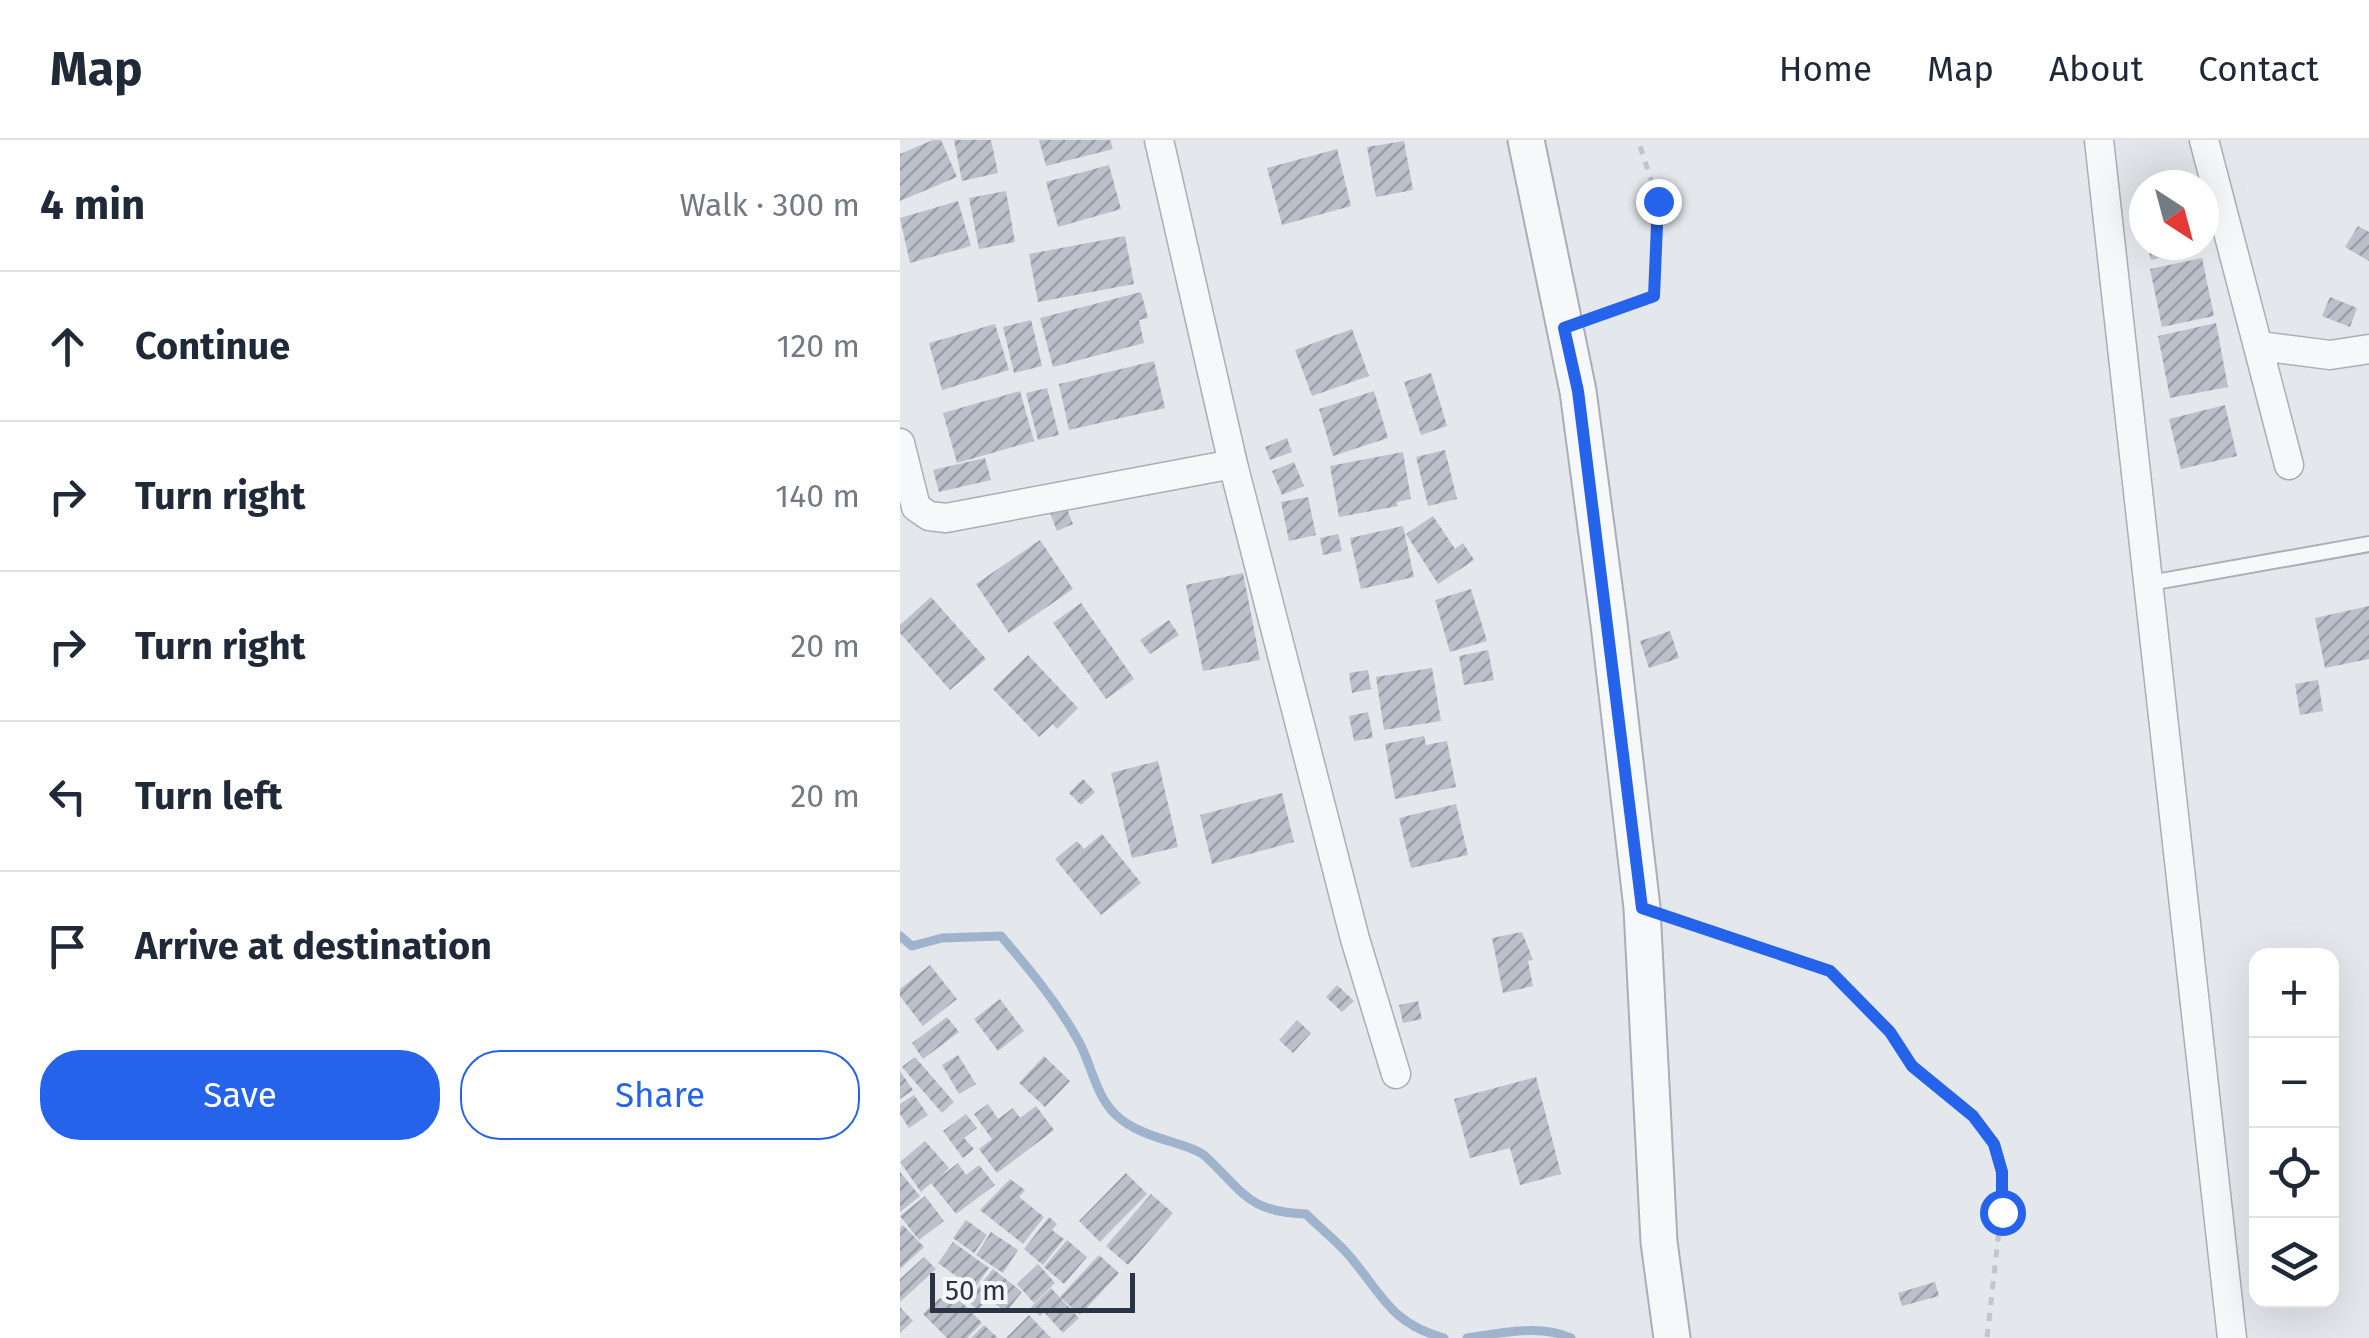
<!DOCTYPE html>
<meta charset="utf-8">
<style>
:root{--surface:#fff;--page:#f2f2f3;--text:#1f2937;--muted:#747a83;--line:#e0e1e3;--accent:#2563eb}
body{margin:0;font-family:"Fira Sans",sans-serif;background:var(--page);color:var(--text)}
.controls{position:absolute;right:30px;bottom:30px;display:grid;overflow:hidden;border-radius:20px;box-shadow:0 10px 40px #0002}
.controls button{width:90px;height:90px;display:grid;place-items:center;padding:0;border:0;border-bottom:2px solid var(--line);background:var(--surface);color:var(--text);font:50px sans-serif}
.compass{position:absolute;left:1229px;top:30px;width:90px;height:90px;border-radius:50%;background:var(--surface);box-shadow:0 10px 40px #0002;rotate:144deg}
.scale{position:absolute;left:30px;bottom:25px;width:205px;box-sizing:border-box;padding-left:10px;border:5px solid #2b3445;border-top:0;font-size:28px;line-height:35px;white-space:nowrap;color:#2b3445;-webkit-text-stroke:8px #f4f6f9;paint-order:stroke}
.stop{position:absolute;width:30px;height:30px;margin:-22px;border:8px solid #2563eb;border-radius:50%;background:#fff}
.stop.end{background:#2563eb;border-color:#fff;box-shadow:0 2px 10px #0008}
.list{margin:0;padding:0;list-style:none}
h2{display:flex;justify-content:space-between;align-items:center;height:130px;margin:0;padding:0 40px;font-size:42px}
h2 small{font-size:32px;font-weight:400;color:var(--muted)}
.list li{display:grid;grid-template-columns:65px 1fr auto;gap:30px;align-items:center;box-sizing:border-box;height:150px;padding:0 40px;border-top:2px solid var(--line)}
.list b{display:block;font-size:38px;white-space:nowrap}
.list em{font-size:32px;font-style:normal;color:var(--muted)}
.actions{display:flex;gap:20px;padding:30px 40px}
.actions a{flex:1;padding:22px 0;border:2px solid var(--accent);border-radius:40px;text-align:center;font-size:35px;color:var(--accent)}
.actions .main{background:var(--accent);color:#fff}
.icon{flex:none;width:55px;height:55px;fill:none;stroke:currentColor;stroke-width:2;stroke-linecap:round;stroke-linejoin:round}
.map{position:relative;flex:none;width:1469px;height:1198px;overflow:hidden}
header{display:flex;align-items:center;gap:60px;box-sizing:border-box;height:140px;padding:0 50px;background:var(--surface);border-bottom:2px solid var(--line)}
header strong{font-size:48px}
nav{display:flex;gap:55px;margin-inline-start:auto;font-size:35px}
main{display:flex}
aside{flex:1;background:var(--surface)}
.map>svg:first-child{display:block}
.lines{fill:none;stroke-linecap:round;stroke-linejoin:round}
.stream{stroke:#9fb4cc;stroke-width:9}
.building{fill:url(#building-hatch)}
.service-casing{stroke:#a9aeb7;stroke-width:18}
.minor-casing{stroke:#a9aeb7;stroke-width:31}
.tertiary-casing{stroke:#a9aeb7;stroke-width:39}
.path{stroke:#c2c5cb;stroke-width:5;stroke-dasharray:8 8;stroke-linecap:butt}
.service{stroke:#f7f8fa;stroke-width:14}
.minor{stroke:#f7f8fa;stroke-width:28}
.tertiary{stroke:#f7f8fa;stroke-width:35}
.route{stroke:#2563eb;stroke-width:12}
</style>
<header>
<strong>Map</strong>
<nav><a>Home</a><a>Map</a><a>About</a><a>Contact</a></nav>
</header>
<main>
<aside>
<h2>4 min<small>Walk · 300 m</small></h2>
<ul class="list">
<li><svg class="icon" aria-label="ahead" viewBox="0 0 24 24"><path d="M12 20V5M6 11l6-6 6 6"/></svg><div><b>Continue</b></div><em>120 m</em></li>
<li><svg class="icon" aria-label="right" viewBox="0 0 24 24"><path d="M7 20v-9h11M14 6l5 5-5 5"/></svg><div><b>Turn right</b></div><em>140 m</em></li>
<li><svg class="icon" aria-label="right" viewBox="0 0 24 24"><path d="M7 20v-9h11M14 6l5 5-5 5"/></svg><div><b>Turn right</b></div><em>20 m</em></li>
<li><svg class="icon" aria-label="left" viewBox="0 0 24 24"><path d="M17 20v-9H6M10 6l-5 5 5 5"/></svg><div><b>Turn left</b></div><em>20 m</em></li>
<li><svg class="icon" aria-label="arrive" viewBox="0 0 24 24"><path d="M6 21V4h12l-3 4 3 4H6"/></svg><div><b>Arrive at destination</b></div></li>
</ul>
<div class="actions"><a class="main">Save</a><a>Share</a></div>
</aside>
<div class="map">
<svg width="1469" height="1198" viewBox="0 0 1469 1198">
<defs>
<pattern id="building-hatch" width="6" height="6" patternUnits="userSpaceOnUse" patternTransform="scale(2.5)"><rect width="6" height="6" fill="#bbc0ca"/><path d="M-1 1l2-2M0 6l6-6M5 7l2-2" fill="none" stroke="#989da6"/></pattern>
</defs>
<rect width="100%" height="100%" fill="#e4e7ec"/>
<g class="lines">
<path class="stream" d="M0,796L12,806L42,798L101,796C129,829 157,862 178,900C192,925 195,955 216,975C242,1000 289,1002 305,1016C344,1052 347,1072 406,1074C419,1087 434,1099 446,1112C481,1151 488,1183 544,1198
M567,1198C598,1193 641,1184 671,1198"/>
</g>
<path class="building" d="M33,0H41L57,37L0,61V14Z
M54,0H91L98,33L62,41Z
M139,0H210L213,9L146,26Z
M504,1L513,50L476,57L467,7Z
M437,9L451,66L382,85L367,28Z
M209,25L221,69L158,87L146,42Z
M106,51L115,102L79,109L69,58Z
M58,61L71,106L10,123L0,78Z
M1458,86L1469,92V121L1445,107Z
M225,96L234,144L138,162L129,114Z
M1247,105H1306V106L1251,120Z
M1302,118L1314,176L1262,187L1250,129Z
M241,152L248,178L239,180L244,203L153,227L140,178Z
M1430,157L1457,168L1450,187L1422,176Z
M131,180L142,226L114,233L103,187Z
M1316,183L1328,247L1270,258L1258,196Z
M95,184L109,230L42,250L29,203Z
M452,189L469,236L412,256L395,210Z
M254,221L265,268L169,290L159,244Z
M531,233L547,286L521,295L504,242Z
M147,248L159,295L138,300L126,253Z
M120,251L134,301L57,323L43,273Z
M474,251L488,298L433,316L419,269Z
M1325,265L1337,316L1281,329L1269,279Z
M387,298L392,312L370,320L365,307Z
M545,310L557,359L528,366L516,317Z
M503,312L511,359L497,362L498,366L439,377L430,326Z
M85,318L91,340L39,352L33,330Z
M394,322L404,346L382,355L372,331Z
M408,357L416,395L389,401L381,362Z
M165,364L173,384L157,391L149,370Z
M533,376L555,409L563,403L574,420L538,444L506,394Z
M503,386L514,437L461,449L450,398Z
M438,394L442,411L423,415L420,398Z
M140,400L173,449L109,493L76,444Z
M343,433L360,520L303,531L286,445Z
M571,449L587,501L550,512L535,460Z
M31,457L86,519L50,550L0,493V485Z
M181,463L234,539L206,559L153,483Z
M1469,466V519L1425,528L1415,478Z
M269,480L279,495L250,514L240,500Z
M770,491L779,518L749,528L740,501Z
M588,510L594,540L564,545L559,516Z
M128,515L178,568L157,589L153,584L139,597L93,549Z
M532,528L541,581L484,590L476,537Z
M468,530L471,549L452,553L449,533Z
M1418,540L1423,571L1400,575L1395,544Z
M468,572L473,598L454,601L449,576Z
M524,596L526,605L547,601L556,647L495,659L485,604Z
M258,621L278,707L232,718L211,633Z
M183,639L195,652L181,665L169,653Z
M382,653L394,702L312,724L300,675Z
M556,664L568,715L511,728L499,678Z
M202,694L241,743L201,775L155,719L177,701L184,709Z
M622,792L633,820L628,821L633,846L603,853L592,798Z
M30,825L57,859L23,886L0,856V849Z
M437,845L454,861L442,872L426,857Z
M100,859L124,891L98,911L74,879Z
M518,861L522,879L503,883L499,865Z
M47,877L59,892L23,919L12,903Z
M397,880L411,893L393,913L379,900Z
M58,915L76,944L59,954L42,925Z
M144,916L170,941L145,967L119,943Z
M15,917L54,962L42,973L2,927Z
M0,931L13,950L0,959Z
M636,937L661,1034L620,1045L610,1008L570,1018L554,959Z
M14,955L28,975L9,988L0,974V964Z
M88,964L98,979L113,968L120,978L136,966L154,990L97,1033L79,1009L92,999L74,974Z
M66,974L77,988L64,998L74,1009L63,1018L43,991Z
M25,1001L49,1028L39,1038L58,1023L66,1035L79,1025L95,1045L56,1074L31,1043L21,1052L0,1022Z
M0,1032L20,1056L0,1072Z
M226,1033L247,1054L200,1102L179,1081Z
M110,1039L125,1050L119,1057L144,1077L123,1104L80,1070Z
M251,1054L273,1073L228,1125L206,1106Z
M25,1056L44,1081L19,1100L0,1076Z
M149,1077L157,1084L152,1090L164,1099L143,1125L124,1109Z
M66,1080L87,1095L74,1113L53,1098Z
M3,1085L24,1107L0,1129V1088Z
M91,1092L118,1110L103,1133L76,1115Z
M167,1100L187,1117L164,1144L144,1127Z
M53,1102L89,1128L74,1149L38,1123Z
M199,1115L219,1133L180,1175L160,1157Z
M24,1117L36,1129L0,1162V1139Z
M138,1124L155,1143L134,1163L117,1144Z
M93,1129L122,1152L106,1172L88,1158L78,1170L67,1161Z
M1035,1142L1039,1156L1002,1166L998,1153Z
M151,1148L179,1178L163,1193L144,1172L140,1176L131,1167Z
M49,1149L82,1183L67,1198H47L23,1174Z
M0,1167L13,1181L0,1193Z
M129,1175L151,1198H106Z
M84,1185L98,1198H71Z"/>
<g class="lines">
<defs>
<path id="service" d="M1250,443L1469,404"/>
<path id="minor" d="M259,0L333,324
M1199,0L1332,1198
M1304,0L1389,325
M1360,206L1430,215L1469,209
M0,303L16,367L29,376L46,378L333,324L455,799L496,934"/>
<path id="tertiary" d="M626,0L678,251L709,484L742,768L759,1102L772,1198"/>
</defs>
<use href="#service" class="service-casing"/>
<use href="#minor" class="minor-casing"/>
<use href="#tertiary" class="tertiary-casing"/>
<path class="path" d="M694,177L754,156L758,61L738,0
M773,779L930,831L959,856L1012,926L1073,977L1094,1004L1102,1031L1101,1072L1087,1198"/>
<use href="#service" class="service"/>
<use href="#minor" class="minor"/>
<use href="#tertiary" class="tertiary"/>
</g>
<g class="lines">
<path class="route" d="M758,61L754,156L664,188L678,251L742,768L930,831L990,892L1012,926L1073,976L1094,1004L1102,1032V1072"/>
</g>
</svg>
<div class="controls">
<button>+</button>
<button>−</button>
<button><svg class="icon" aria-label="locate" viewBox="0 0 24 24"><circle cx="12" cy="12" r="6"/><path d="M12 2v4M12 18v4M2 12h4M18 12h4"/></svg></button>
<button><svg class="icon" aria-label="layers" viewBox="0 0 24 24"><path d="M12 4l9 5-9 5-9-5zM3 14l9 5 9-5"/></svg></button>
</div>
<svg class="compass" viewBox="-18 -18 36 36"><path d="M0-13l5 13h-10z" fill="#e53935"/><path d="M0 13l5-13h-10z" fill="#747a83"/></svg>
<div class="scale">50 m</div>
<div class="stop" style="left:1102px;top:1072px"></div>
<div class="stop end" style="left:758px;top:61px"></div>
</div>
</main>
